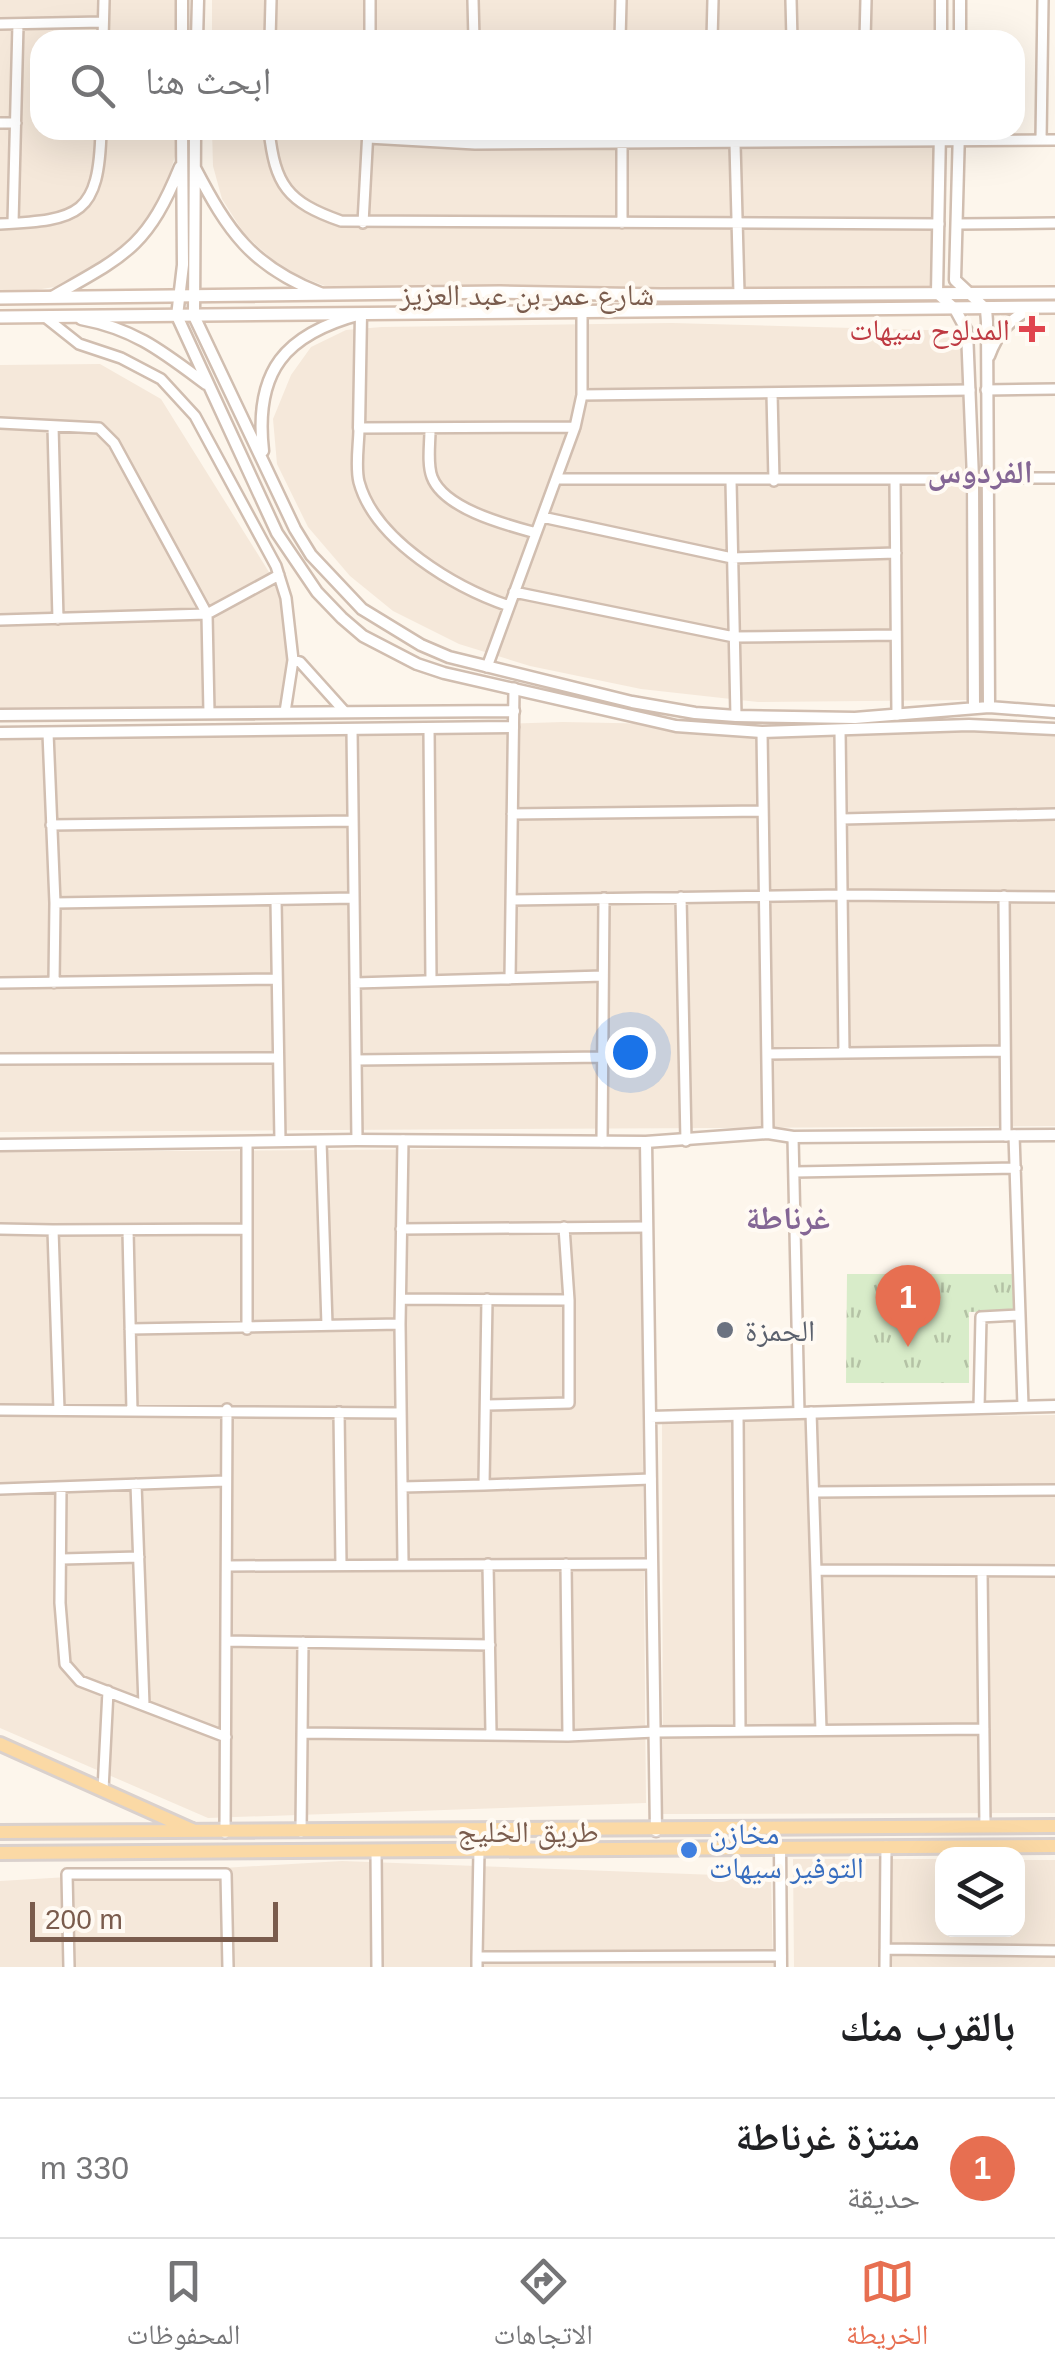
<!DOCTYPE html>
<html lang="ar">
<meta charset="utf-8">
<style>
:root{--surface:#fff;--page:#f6f6f6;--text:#202124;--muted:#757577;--line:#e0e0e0;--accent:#e76f51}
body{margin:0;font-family:Helvetica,"Noto Naskh Arabic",sans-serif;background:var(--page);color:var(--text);direction:rtl}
.controls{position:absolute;right:30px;bottom:30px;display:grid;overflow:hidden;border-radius:20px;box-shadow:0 10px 40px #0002}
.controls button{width:90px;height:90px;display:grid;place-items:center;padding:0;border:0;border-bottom:2px solid var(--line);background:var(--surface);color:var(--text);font:50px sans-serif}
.scale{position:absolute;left:30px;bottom:25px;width:248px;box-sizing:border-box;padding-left:10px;border:5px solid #7a5c4d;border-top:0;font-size:28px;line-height:35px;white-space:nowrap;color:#7a5c4d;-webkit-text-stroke:8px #fffaf3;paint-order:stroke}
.you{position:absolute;left:630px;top:1052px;width:35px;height:35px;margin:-25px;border:8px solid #fff;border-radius:50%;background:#1a73e8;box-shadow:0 0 0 15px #1a73e833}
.badge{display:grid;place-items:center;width:65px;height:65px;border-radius:50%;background:var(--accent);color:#fff;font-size:32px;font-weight:700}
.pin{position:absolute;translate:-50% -82px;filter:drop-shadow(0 2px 5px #0008)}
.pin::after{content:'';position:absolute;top:52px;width:35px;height:30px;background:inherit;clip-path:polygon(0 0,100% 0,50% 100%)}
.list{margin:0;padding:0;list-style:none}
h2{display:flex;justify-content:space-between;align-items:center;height:130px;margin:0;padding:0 40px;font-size:42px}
h2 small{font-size:32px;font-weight:400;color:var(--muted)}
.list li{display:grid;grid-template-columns:65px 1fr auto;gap:30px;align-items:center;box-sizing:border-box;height:140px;padding:0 40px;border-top:2px solid var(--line)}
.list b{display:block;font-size:38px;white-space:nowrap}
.list p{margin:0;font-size:32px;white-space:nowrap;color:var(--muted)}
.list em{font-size:32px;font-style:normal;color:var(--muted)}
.icon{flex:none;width:55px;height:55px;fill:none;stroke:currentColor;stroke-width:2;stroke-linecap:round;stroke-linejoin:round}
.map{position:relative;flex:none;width:1055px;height:1967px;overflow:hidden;direction:ltr}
.search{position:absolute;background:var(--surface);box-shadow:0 10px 40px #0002;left:30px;right:30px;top:30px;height:110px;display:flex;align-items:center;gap:25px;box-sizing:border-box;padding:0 35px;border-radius:30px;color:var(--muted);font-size:38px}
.sheet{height:270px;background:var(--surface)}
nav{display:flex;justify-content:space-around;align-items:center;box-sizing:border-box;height:140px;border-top:2px solid var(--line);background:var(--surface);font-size:28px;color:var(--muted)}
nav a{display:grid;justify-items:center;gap:5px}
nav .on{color:var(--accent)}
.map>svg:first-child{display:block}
.residential{fill:#f5e8da}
.grass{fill:url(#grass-tufts)}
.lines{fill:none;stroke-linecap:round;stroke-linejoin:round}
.minor-casing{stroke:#d1beb0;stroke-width:14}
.tertiary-casing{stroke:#d1beb0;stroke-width:15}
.secondary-casing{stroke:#d6c0b0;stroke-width:16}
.primary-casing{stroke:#dad1cd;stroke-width:18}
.minor{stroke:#fff;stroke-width:9}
.tertiary{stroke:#fff;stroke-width:10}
.secondary{stroke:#fff;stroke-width:11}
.primary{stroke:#fbd9a5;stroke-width:12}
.health-dot{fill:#e0444e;stroke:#fffaf3;stroke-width:4}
.worship-dot{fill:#6b7280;stroke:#fffaf3;stroke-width:4}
.shop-dot{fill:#3f7fe0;stroke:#fffaf3;stroke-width:4}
.labels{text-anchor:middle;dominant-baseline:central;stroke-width:8;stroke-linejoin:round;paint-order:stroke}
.street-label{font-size:30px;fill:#7a5c4d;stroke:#fffaf3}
.health-label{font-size:30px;fill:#be3a42;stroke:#fffaf3;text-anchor:end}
.worship-label{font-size:30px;fill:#5b616d;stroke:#fffaf3;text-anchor:start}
.shop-label{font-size:30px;fill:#366cbe;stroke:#fffaf3;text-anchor:start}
.neighbourhood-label{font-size:32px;font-weight:bold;fill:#846695;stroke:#fffaf3}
</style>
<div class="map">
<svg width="1055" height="1967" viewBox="0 0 1055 1967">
<defs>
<pattern id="grass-tufts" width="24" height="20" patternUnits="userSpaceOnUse" patternTransform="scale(2.5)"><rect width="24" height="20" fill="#d8ecc9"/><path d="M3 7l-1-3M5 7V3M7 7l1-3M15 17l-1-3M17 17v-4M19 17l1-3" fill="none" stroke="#b4c2a5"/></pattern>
</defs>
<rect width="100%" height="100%" fill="#fdf6ec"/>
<path class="residential" d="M0,0H177L176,40H40V130H176V153L161,201L132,243L98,268L61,286L22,292L0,293Z
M212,0H935V40H212Z
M212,130H934L933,288H330L284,270L245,235L222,199L213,166Z
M672,323L962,331L969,700L758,702L641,689L530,666L459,644L393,611L350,576L308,527L277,464L273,419L291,375L311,347L346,330L382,327Z
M100,364L161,399L277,585L289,641L281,706L0,709V365Z
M563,722L1055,732V1126L0,1132V740Z
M640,1148L646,1803L208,1818L0,1728V1152Z
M1055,1415V1813L663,1814L662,1419Z
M793,1859H942V1930H1018V1860H1055V1967H794Z
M342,1861L771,1877L773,1967H0V1881Z"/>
<path class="grass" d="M847,1274H1015V1311L969,1312V1383H846Z"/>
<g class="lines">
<defs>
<path id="minor" d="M473,0L474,40
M791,0L792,40
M0,24L103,22
M103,40L104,0
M270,40L271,0
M370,40V0
M620,40L621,0
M712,40L713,0
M865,40L866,0
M0,123H16
M269,130C275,185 287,202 341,221L939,224
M622,130V223
M368,138L475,144L1055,140
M1041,140L1043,0
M735,144L739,293
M13,223L18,24
M363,223L368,130
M0,224C80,220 99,215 101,130
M958,224L1055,223
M45,317L79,344L121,358L161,379L195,416L276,566L286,598L293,660L285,712
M986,390L1055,389
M772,393L774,481
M582,395L970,390
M0,423L99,428L114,443L207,614L209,713
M53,426L58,619
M430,430C430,444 427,464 432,477C444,509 507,525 536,533
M987,478H1055
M556,479H973
M895,480L897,715
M731,481L736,716
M542,517L732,558L896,553
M514,592L734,637L896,635
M509,606C456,588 375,541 359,482C355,466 359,444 359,428L575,427
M0,620L207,614L279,575
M293,660L300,662L345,712
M487,667L575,427L582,395V313
M429,728L431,980
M352,729L357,1140
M840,730L844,1053
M762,732L768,1133
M48,733L55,903L54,983
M512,814L763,811
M842,819L1055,814
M51,825L353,821
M1004,896L1006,1136
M681,897L686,1141
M276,900L280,1141
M511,900L844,895L1055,897
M55,903L354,898
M510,979L514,688
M0,983L277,979
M355,983L603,976
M767,1054L1005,1051
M0,1059L278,1058
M356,1060L603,1057
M1014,1135L1023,1406
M793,1137L799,1413
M403,1140L400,1324L403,1563
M321,1141L327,1325
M247,1142V1329
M602,1142L604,898
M795,1172L1016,1168
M0,1229L53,1230
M401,1229L647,1227
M128,1230L132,1411
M401,1299L569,1300
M130,1329L400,1324
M487,1405L569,1403V1300L564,1227
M979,1408L981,1317L1020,1315
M0,1410L400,1413
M59,1410L53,1230L247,1229
M339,1412L341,1565
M811,1412L821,1730
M738,1415L740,1731
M136,1484L144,1705
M484,1485L651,1479
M61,1487L60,1603L65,1664L80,1681L226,1737
M402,1487L484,1485L487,1299
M0,1489L225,1481
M815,1492L1055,1490
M62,1559L139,1557
M488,1564L491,1733
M566,1564L568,1736
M228,1566L652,1564
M818,1570L1055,1571
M982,1571L985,1827
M226,1641L490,1645
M302,1733L568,1736L655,1732L984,1729
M103,1790L108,1691
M301,1832L303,1642
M225,1833L227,1409
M376,1851L377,1967
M885,1949L1055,1951
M477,1957L479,1850
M69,1967L67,1874H226L228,1967
M477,1967V1957L781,1956
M885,1967L886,1846"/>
<path id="tertiary" d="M182,0V40
M960,0V40
M197,40L198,0
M941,40V0
M182,130L183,265L177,316L277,533L317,592L342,618L363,636L417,664L444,673L676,726L762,732L969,725L1055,729
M195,130L194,316L295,529L311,555L362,609L421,645L449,657L632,702L695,713L736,716L855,718L989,707L1055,712
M940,130L937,293L955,309L967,331L973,479L974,707
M959,130L955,280L986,309L987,322L989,707
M195,168C228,231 251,266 320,293
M52,297C124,256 147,248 180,167
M81,319C135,329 163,352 206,384
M989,356C998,332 1010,319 1033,307
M263,451C254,371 285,334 361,314L359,428
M0,715L514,711
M0,733L513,727
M646,1142L656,1831
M0,1145L357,1140L646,1142L768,1133L793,1137L1055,1135
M650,1417L1055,1406
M780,1847L781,1967"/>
<path id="secondary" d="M0,298L500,292L661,295L1055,293
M0,317L1055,307"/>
<path id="primary" d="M0,1744L192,1830
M0,1832L1055,1826
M0,1853L1055,1846"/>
</defs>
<use href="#minor" class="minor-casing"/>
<use href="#tertiary" class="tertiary-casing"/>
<use href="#secondary" class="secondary-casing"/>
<use href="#primary" class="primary-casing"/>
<use href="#minor" class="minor"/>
<use href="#tertiary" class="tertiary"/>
<use href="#secondary" class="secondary"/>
<use href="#primary" class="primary"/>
</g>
<path class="health-dot" d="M1027 314h10v10h10v10h-10v10h-10v-10h-10v-10h10z"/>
<circle class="worship-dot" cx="725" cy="1330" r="10"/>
<circle class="shop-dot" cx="689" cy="1850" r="10"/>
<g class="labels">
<g class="street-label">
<text x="527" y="294">شارع عمر بن عبد العزيز</text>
<text x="528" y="1831">طريق الخليج</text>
</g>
<g class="health-label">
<text x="1010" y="329">المدلوح سيهات</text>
</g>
<g class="worship-label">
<text x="745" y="1330">الحمزة</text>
</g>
<g class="shop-label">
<text x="709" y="1833">مخازن<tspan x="709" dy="34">التوفير سيهات</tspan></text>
</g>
<g class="neighbourhood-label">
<text x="980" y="472">الفردوس</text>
<text x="788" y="1218">غرناطة</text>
</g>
</g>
</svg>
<div class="controls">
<button><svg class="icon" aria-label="layers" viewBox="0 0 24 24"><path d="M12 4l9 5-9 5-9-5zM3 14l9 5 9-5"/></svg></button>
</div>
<div class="scale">200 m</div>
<div class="you"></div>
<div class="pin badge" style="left:908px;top:1347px">1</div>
<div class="search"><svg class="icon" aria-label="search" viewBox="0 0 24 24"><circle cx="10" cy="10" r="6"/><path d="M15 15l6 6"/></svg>ابحث هنا</div>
</div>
<section class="sheet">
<h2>بالقرب منك<small></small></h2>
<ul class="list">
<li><span class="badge">1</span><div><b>منتزة غرناطة</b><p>حديقة</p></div><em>330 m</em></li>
</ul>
</section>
<nav>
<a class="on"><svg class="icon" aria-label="map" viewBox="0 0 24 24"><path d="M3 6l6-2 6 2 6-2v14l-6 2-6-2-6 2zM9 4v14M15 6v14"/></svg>الخريطة</a>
<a><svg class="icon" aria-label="directions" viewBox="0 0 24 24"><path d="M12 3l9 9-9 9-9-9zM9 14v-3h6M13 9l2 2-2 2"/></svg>الاتجاهات</a>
<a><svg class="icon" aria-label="saved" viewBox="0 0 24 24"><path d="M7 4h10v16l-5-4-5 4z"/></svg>المحفوظات</a>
</nav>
